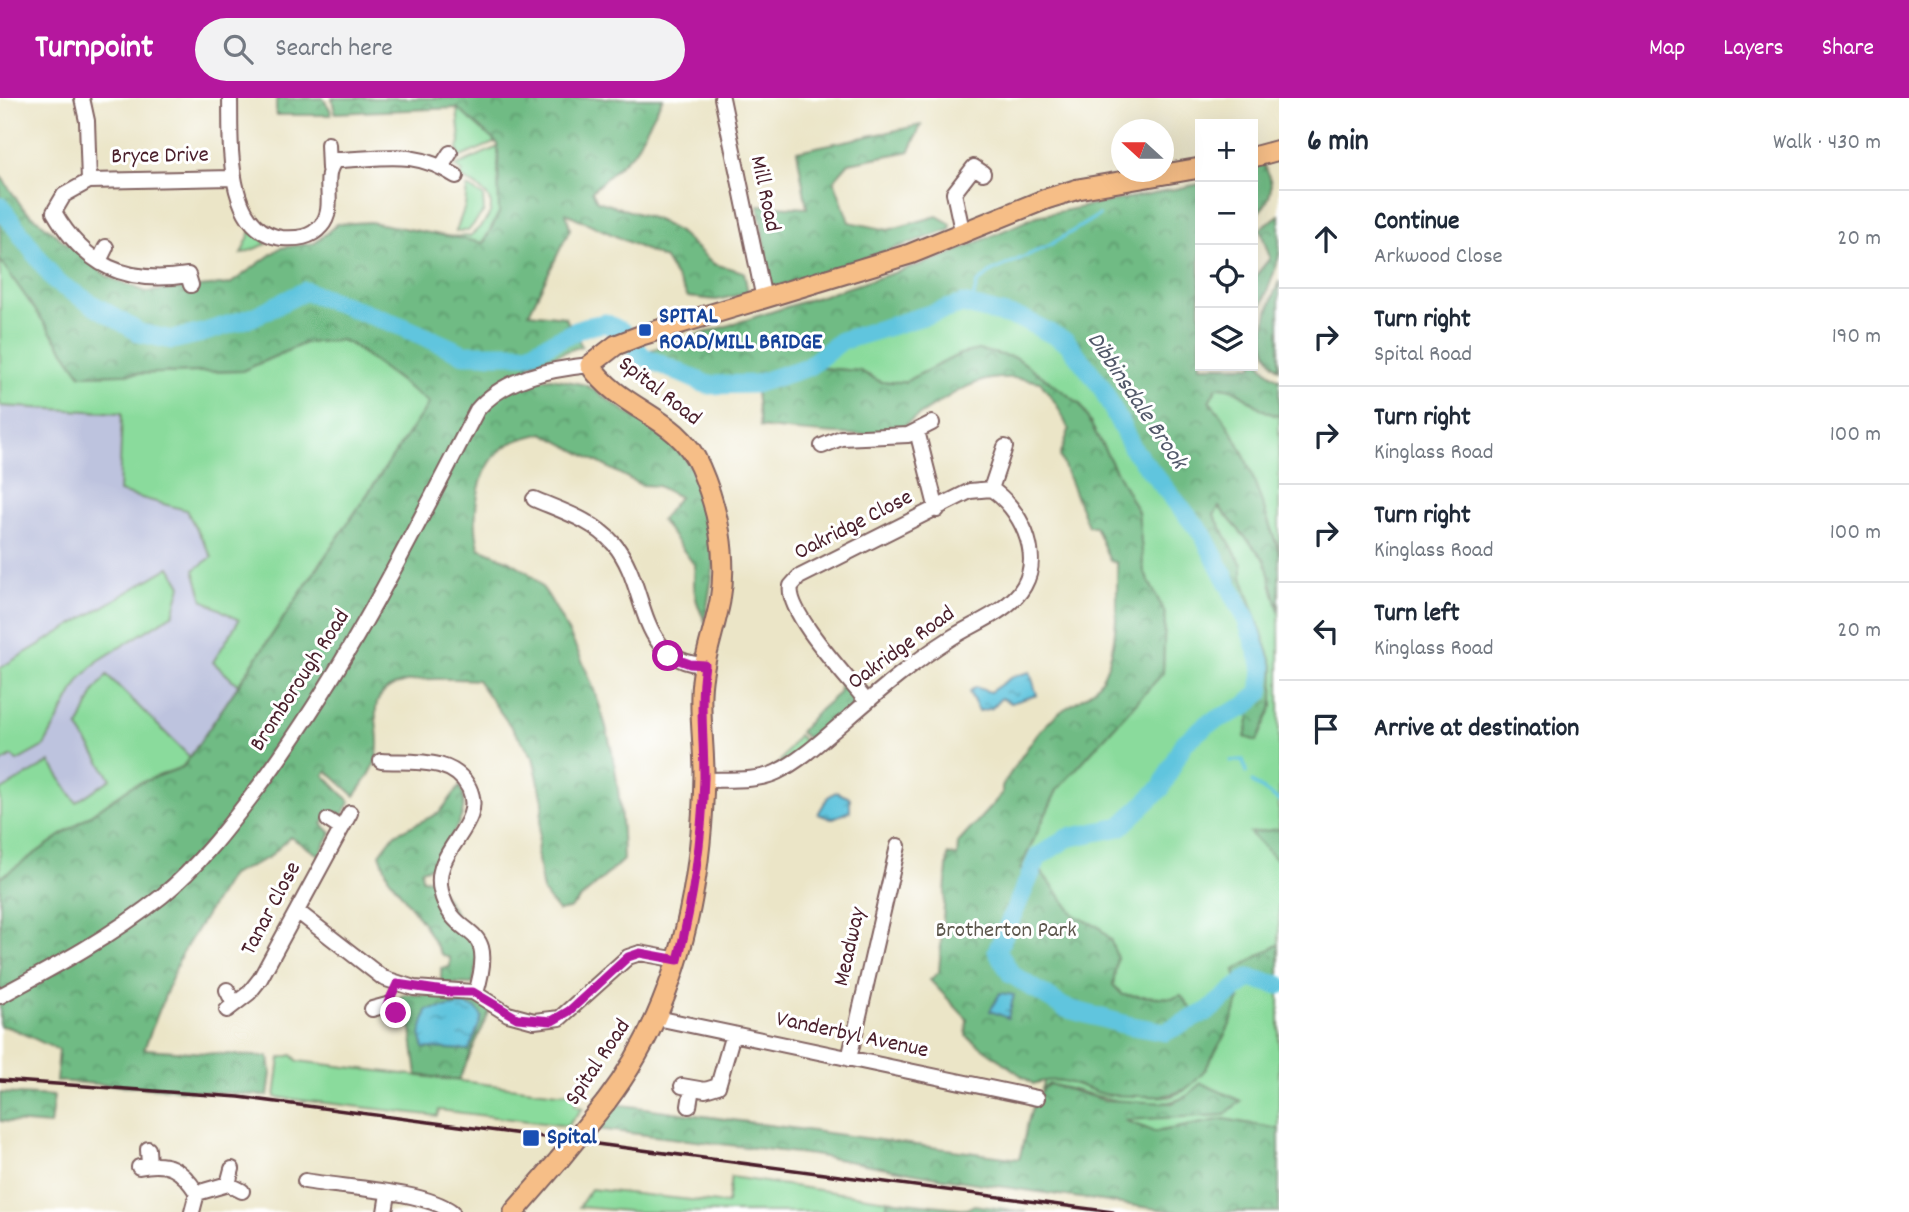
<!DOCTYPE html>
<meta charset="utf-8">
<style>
:root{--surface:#fff;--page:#f2f2f3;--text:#1f2937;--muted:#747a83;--line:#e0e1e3;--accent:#b5179e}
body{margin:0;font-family:Dekko,sans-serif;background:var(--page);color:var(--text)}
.controls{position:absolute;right:21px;top:21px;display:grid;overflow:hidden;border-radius:0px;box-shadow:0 7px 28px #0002}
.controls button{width:63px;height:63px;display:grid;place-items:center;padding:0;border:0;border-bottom:2px solid var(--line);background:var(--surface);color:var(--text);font:35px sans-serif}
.compass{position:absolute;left:1111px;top:21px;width:63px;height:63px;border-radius:50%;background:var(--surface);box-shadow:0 7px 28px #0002;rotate:291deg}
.stop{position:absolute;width:21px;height:21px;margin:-16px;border:5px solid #b5179e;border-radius:50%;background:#fff}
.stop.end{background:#b5179e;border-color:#fff;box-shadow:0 2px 7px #0008}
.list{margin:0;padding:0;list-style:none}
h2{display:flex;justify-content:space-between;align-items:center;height:91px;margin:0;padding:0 28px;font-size:30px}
h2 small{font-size:23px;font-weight:400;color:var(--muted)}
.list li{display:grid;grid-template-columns:46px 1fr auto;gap:21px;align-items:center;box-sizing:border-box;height:98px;padding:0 28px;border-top:2px solid var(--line)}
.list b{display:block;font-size:26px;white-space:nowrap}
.list p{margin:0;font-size:23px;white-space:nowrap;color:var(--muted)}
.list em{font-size:23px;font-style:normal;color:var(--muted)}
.icon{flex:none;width:38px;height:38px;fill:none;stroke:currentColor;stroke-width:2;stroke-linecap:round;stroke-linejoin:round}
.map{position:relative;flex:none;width:1279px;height:1114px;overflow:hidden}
header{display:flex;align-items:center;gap:42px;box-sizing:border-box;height:98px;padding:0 35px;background:var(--accent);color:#fff}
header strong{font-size:33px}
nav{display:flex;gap:38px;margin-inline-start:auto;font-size:24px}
.search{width:490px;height:63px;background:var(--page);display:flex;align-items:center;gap:18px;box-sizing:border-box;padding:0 24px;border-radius:38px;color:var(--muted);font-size:26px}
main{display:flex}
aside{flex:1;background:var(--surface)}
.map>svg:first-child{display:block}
.industrial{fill:#bdc3de}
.green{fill:#8adb9c;stroke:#6a7d64;stroke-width:2}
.forest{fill:url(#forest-crowns);stroke:#5c6d58;stroke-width:2}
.water{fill:url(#water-ripples);stroke:#557284;stroke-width:2}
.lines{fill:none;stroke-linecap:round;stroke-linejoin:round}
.stream{stroke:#60c5de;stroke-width:3.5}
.river{stroke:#60c5de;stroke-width:19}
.minor-casing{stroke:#826462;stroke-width:18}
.major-casing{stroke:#826462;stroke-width:23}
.minor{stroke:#fff;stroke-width:14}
.major{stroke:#f6be87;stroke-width:19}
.rail{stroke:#4a1f2b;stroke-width:3.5}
.major-bridge-casing{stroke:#826462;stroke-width:23;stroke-linecap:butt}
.major-bridge{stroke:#f6be87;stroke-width:19}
.route{stroke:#b5179e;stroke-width:9}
.transit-dot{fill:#1a4fb4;stroke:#fff;stroke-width:2.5}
.labels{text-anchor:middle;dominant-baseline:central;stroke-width:6;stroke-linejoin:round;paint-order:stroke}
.street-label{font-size:23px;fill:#4a1f2b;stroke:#fff}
.transit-label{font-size:23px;font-weight:bold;fill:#164399;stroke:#fff;text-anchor:start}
.park-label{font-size:23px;fill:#5d574d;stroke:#fff}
.water-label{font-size:24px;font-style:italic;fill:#52596a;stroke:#fff}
</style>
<header>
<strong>Turnpoint</strong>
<div class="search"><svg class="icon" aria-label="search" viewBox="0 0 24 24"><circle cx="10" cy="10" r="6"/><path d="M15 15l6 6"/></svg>Search here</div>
<nav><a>Map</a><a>Layers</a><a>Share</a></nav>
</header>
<main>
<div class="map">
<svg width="1279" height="1114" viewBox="0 0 1279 1114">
<defs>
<pattern id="forest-crowns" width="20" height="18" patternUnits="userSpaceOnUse" patternTransform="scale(1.75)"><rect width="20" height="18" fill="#6fbb84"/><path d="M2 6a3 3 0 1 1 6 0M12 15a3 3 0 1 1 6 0" fill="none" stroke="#5d976c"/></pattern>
<pattern id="water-ripples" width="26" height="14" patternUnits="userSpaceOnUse" patternTransform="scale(1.75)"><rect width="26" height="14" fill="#60c5de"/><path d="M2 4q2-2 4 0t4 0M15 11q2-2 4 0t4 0" fill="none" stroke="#519fb4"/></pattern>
</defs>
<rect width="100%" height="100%" fill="#fff"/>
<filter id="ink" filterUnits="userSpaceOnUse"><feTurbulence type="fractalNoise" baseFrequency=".0143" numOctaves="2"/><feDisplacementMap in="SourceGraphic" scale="14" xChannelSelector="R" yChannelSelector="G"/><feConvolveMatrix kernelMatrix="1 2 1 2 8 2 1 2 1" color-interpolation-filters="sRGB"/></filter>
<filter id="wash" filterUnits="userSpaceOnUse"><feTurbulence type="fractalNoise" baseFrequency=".00686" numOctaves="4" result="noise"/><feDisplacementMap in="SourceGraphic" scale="28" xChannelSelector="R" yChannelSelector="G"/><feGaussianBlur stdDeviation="1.57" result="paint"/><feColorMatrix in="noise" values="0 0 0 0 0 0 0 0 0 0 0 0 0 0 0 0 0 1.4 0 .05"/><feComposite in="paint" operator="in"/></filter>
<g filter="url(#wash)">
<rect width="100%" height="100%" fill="#ebe5c7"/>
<path class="industrial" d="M0,162L429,305L182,669L0,819Z"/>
<path class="green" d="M457,10L496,44L454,62L459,55L457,53L460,44Z
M498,49L499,115L483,145L442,139L470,138C504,111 494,96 460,79L463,74L455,68Z
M467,89L483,98L484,113L468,133H456L465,108Z
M251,133L267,146L241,156Z
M0,162L81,277L242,273L305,245L339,242L350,246L429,305L238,587L213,564L239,522L203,502L194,472L212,459L186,412L119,394L122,315L0,308Z
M963,206L1025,222L1067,244L1101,288L1133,351L1203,437L1218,463L1246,520L1263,571L1260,595L1273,607L1242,479V467L1213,417L1219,409L1265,462L1279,513V846L1235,872L1249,880L1279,887V1031L1224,1021L1155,1034L1122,1021L1224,1017L1187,998C1144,1019 1092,994 1049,986L1042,991L1045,981L1071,984L1104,996L1169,999L1184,993L1206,971L1240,901L1237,890L1197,919L1173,900L1122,897L1113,887L1117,859L1099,829L1075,818L1040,772L1020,771L1057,692L1163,574L1165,515L1144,474L1138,414L1080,306L1017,260L929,272L904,284H881L860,273L808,269L841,243Z
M1217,288C1243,288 1255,313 1279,318V452L1261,403L1209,303Z
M170,469L181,488L173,516L98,563L80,581L44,648L17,663L12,658L0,665V570Z
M107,577L190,659L182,669L132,688L0,780V693L50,664L76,704L111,681L78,630L95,592Z
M798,637L809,647L793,660L765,673L779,665Z
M292,957L298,963L558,995L577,994L575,1008L583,1010L567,1028L439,1012L437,1018L275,999L280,960Z
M731,1079L888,1102L886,1114H637L579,1109L591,1091L727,1106Z"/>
<path class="forest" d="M323,0L330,11L331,17H276V1Z
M332,0H663L634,54L592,93L597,103L655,121L679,134L714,166L744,174L748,195L716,202L688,199L665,161L566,115L570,131L529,215L565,219L582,248L528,267L536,282L552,280L586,287L676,347L692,370L714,465L705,523C695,504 692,489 695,468L661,422L679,399L658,388L641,387L543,335C533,338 521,340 511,345C476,364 471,416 479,450C493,456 510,462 523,471C543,484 553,506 564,526C607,606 621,672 623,762L569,811L558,813L543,794L537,755L543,703L533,659L477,582C452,581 378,573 376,611C375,622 378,633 378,644C379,666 367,681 355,698L327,673L324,677L350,704L341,721L328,718L322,726L331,735L319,757L290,739L268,760L231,777L181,857L144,951L269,959L271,975L268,998L56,983L59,952C42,946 14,928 0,928V780L132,688L183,669L429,305L351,246L339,242L305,245L242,273L81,277L0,162V77L23,110L108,179L146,194L230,186L280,150L315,145L337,126L370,124L484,145L499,115L498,46L457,10L335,15Z
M921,27L910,53L849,65L834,82L849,124L888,132L937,118L951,126L950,132L779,188L771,187L758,107L807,110L797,53Z
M1262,65C1277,84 1272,106 1253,118V67Z
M1200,86V268H1253V181L1270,160L1260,131L1279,117C1279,129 1279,143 1279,156C1273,194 1227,253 1279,281V318C1255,314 1243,288 1217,289L1209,303C1248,343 1259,404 1279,453C1279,464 1279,499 1279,513L1265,462L1219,409L1214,417L1242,467V479L1274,570L1273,607L1257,643L1245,639L1250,618L1244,609L1260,595L1263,571L1246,520L1218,463L1203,437L1133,351L1101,288L1067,244L1025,222L963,206L841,243L809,269L860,273L881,284H904L960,256L978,252L1017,260L1080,306L1138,414L1144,474L1165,515L1163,575L1057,692L1020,771L1040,772L1075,818L1099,829L1110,841L1117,859L1113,887L1123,897L1173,900L1181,897L1197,919L1238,889L1235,872L1279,846V887L1249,880L1238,889C1241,909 1228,932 1218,949C1196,990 1185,1000 1138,998C1126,997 1112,999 1100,995C1077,987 1057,977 1033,986L966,938L967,921L930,882L939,874L948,756L957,759L958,745L1002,696V688C1018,664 1033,638 1054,619C1069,605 1089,601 1101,582C1119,552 1117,500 1117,465L1110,463L1095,428H1088L1060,358L1069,332L1057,307L1040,284C986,271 965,288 921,316C913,321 903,329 894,333C872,342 787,332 760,329L755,286L708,287L650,262L648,253L944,159L1037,118Z
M1279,183V271C1252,247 1268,211 1279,183Z
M841,583L854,599L852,610L812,644L800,634L814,617L839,595Z
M460,688C474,720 445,740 434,768L421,772L422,781L434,782L479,851L473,886L441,885V870L450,869V860L441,856L423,825L388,778L380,756L395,736L439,715Z
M1279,731V764L1250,735Z
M405,896L469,901L490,912L459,982L417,977L410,924L399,905L401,898Z
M1201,985L1241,1003L1224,1017L1124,1022L1155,1034L1224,1021L1279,1031V1114H1178L949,1081L813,1057L596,1031L615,1006L1019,1061C1026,1039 1028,1001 1049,986L1104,1002L1172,1005L1187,998Z
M0,995L54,998L50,1027L0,1023Z
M888,1102L967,1111L974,1107L1027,1114H886Z"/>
<path class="water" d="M1030,574L1037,597L1011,605L1001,600L992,610L979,613L969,594L975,589L990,594L1012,579Z
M836,694L850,700V713L831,721L818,716L828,699Z
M1000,895L1014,897L1008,920L990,913Z
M465,907L477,911L482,919L469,952L424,950L420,937L427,912Z"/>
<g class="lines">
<path class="stream" d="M971,208L977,186L991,174L1050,147L1099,117
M1231,663L1243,662L1246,674
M1252,684L1279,703"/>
<path class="river" d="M0,108L56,184L140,235L172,242L202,235L253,219L305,193L403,229L464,256H528L584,229L605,225L623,234L642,258L708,287L755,286L808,269L841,243L963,206L1025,222L1067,244L1101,288L1133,351L1203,437L1246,520L1263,571L1260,595L1244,609L1207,626L1183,646L1161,690L1120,729L1067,740L1038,759L997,853L1011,876L1065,910L1127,927L1165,934L1208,913L1249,880L1279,887"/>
</g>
</g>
<g filter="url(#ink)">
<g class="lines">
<defs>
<path id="minor" d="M82,0L87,23L89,83
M230,0C231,41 224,133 282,140C297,141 311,140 321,128C338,109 319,78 336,62C383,61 413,50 456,78
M722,0L764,201
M328,46L329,71
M441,69L450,55
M89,83L64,97L54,114C85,168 126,187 188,177L191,187
M89,83L232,80
M963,137L954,95L974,69L983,75
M99,163L106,149
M917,333L937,412
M822,348L841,340L908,337L932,325
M991,391L1005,349
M534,401C562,413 593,422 614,446C650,488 634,563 705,567
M381,663C411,665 453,658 469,690C487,728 431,751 441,793C454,848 499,818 476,895
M703,682C726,681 757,684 777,674C803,661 824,640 846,622C879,593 913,564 951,540C974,525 1010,513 1024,488C1043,455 1019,409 991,391L970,393L799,479L791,488C785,514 850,582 867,604
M328,722L340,730
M297,813L383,880L414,890L473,894L508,916L534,923L560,920L628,859L640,855L678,862
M227,892L234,906
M0,898C56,868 112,838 162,798C199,768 231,725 260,687C347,570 410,441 477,312C504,280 550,271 590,267
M372,911L387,907L396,915
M227,912L249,895L260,881L350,715
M657,920L1037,1000
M849,961L898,748
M682,988L705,992L718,988L733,936
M689,1008L692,990
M148,1051L149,1067
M139,1069C168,1063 181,1070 197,1095L192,1114
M305,1083C344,1090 423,1092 452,1114
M228,1086L232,1071
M197,1095L228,1086L242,1093
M385,1114L388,1096"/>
<path id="major" d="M1253,59L1279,52
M606,1004C677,911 702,792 704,676C704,649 700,623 701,596C702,564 714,534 720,503C728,459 718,410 700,369C678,317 622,314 590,267L616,247L642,237L910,156L1046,101L1078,91L1200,70
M514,1114L559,1062"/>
</defs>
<use href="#minor" class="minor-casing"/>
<use href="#major" class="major-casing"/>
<use href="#minor" class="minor"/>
<use href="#major" class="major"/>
<path class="rail" d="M0,982L239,999L1113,1114"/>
<defs>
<path id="major-bridge" d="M559,1062L606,1004"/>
</defs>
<use href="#major-bridge" class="major-bridge-casing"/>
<use href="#major-bridge" class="major-bridge"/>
</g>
</g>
<g class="lines" filter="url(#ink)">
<path class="route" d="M396,915L387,907L397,886L451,894H473L517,920L552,923L569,913L628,859L640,855L678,862C693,803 702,741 704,680C704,642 699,605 705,567L690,566L668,558"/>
</g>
<g class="transit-dot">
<rect x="638" y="225" width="14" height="14" rx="3.5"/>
<rect x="522" y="1031" width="18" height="18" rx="3.5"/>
</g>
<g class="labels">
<g class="street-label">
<text transform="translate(160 59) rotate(-1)">Bryce Drive</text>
<text transform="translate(764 96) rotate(78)">Mill Road</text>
<text transform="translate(659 294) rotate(38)">Spital Road</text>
<text transform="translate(854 428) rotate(-27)">Oakridge Close</text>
<text transform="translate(902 551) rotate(-36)">Oakridge Road</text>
<text transform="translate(301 583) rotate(-57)">Bromborough Road</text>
<text transform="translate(272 811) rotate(-62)">Tanar Close</text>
<text transform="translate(851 849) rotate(-77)">Meadway</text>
<text transform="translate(852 938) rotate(12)">Vanderbyl Avenue</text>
<text transform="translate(599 965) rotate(-56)">Spital Road</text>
</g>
<g class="transit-label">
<text x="659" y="219">SPITAL<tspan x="659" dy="26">ROAD/MILL BRIDGE</tspan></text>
<text x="547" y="1040">Spital</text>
</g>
<g class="park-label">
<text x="1006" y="833">Brotherton Park</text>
</g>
<g class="water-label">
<text transform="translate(1136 303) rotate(56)">Dibbinsdale Brook</text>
</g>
</g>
</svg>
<div class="controls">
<button>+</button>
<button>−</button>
<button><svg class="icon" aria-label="locate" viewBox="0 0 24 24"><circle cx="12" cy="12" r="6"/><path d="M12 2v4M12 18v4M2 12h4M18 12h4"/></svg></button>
<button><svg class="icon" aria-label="layers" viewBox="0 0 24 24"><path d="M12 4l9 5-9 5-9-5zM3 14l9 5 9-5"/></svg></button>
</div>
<svg class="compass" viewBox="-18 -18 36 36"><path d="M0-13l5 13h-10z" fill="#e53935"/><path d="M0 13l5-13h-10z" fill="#747a83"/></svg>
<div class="stop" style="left:668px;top:558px"></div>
<div class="stop end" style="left:396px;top:915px"></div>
</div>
<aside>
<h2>6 min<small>Walk · 430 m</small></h2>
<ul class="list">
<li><svg class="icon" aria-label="ahead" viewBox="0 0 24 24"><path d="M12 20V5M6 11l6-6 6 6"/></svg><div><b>Continue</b><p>Arkwood Close</p></div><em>20 m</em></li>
<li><svg class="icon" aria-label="right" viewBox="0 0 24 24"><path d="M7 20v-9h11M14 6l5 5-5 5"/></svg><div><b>Turn right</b><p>Spital Road</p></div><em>190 m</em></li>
<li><svg class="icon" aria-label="right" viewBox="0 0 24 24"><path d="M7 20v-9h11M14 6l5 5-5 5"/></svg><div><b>Turn right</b><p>Kinglass Road</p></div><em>100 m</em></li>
<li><svg class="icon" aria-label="right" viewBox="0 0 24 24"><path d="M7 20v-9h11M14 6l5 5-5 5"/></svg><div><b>Turn right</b><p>Kinglass Road</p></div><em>100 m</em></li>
<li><svg class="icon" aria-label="left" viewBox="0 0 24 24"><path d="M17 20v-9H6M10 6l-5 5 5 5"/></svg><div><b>Turn left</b><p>Kinglass Road</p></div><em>20 m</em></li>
<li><svg class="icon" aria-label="arrive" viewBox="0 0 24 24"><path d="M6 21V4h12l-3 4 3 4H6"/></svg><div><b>Arrive at destination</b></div></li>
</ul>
</aside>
</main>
